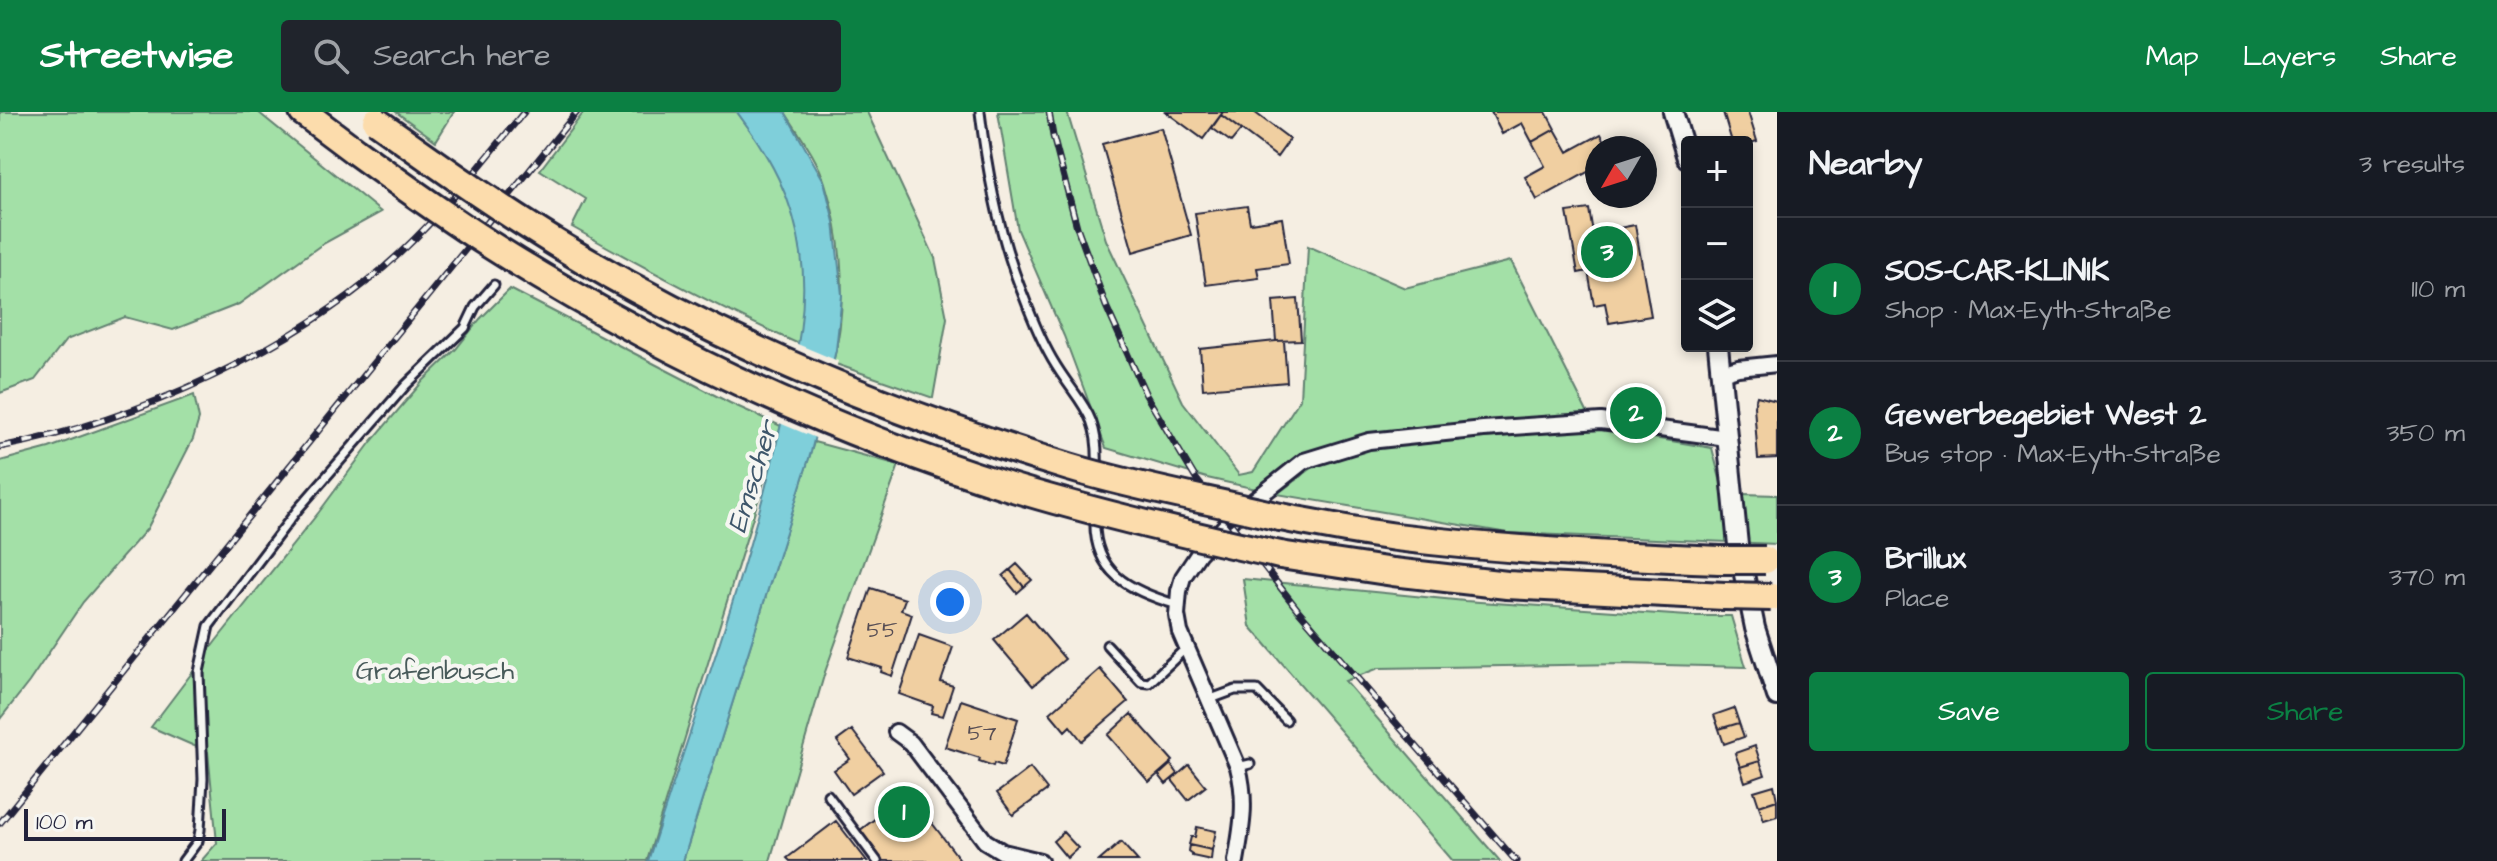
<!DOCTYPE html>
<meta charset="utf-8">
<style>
:root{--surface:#171b24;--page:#20242c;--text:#f1f3f6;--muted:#9ea1a6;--line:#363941;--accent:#0b8043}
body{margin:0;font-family:"Architects Daughter",sans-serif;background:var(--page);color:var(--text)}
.controls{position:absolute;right:24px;top:24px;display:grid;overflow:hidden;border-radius:8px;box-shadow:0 4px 12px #0003}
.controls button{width:72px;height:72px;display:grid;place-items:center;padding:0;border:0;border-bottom:2px solid var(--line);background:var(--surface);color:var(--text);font:40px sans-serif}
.compass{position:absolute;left:1585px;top:24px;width:72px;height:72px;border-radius:50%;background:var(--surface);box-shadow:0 4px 12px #0003;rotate:231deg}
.scale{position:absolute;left:24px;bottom:20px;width:202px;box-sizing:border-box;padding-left:8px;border:4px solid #22223b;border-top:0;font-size:22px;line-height:28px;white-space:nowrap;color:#22223b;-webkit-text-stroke:6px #f6f6f2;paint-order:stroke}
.you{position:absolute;left:950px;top:490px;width:28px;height:28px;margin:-20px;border:6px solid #fff;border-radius:50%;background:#1a73e8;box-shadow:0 0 0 12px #1a73e833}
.badge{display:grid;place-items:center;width:52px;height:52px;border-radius:50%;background:var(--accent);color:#fff;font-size:26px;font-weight:700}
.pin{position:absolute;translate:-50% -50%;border:4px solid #fff;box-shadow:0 2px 8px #0006}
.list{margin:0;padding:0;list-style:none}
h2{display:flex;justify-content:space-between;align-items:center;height:104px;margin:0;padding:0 32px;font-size:34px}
h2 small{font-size:26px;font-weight:400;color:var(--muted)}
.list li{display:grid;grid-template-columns:52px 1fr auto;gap:24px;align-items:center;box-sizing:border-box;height:144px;padding:0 32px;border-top:2px solid var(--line)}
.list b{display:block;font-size:30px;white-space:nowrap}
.list p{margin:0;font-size:26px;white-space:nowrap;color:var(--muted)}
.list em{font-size:26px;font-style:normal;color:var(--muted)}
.actions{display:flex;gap:16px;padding:24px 32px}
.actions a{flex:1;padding:18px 0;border:2px solid var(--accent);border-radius:8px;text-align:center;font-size:28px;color:var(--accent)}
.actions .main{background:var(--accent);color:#fff}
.icon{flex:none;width:44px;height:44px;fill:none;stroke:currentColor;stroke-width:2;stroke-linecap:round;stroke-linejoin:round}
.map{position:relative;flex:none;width:1777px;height:749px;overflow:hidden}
header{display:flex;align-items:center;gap:48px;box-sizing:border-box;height:112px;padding:0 40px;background:var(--accent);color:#fff}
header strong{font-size:38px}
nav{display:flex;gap:44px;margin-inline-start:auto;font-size:28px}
.search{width:560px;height:72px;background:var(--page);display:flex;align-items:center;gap:20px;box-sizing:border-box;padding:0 28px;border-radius:8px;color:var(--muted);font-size:30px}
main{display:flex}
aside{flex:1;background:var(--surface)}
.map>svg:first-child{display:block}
.green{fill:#a3e0a7;stroke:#628171;stroke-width:2}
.water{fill:#7fcfda;stroke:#5a8a9a;stroke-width:2}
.pier{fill:#f5eee2}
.building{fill:#f0cfa1;stroke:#22223b;stroke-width:2}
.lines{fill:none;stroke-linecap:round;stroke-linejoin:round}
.service-casing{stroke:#22223b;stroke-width:13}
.minor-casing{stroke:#22223b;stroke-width:20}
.tertiary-casing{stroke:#22223b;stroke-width:24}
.motorway-casing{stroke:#22223b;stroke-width:32}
.service{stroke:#f6f6f2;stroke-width:7}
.minor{stroke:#f6f6f2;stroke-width:14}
.tertiary{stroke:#f6f6f2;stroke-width:18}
.motorway{stroke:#fcdcac;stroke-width:26}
.rail-casing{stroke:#22223b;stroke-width:7}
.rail{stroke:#f6f6f2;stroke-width:4;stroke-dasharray:12;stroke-linecap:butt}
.motorway-bridge-casing{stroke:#22223b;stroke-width:32;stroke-linecap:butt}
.motorway-bridge{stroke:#fcdcac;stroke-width:26}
.labels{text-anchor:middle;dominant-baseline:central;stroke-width:8;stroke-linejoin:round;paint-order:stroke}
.number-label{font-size:22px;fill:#564d54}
.park-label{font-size:26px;fill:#495b5b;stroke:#f6f6f2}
.water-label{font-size:28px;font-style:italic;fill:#3e566b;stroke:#f6f6f2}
</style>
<header>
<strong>Streetwise</strong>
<div class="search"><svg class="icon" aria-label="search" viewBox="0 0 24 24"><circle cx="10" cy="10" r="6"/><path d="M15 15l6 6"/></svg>Search here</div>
<nav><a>Map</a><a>Layers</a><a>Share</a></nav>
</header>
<main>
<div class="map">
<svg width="1777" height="749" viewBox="0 0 1777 749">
<rect width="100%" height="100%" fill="#f5eee2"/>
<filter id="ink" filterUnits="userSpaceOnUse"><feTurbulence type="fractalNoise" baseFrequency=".0125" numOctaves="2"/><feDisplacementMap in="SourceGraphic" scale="16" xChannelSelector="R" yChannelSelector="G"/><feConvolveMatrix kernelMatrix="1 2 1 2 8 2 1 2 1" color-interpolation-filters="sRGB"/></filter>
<g filter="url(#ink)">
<path class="green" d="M0,0H258L381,100L321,133L239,192L173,218L125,205L66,228L35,268L0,281Z
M396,0H454L436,29Z
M584,0H737C753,22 770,43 781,68C803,117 810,179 799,232C721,197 646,157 572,115L586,87L540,58Z
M785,0H867L935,146L947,206L933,286L833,251C848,194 843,127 825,71C817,46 799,22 785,0Z
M998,0H1067L1106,128L1183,290L1239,363L1253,360L1300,287L1308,134L1405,176L1511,149L1588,302L1366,325L1308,340L1256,377L1207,366L1106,336L1064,224L1018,118Z
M510,177L730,291L781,314L647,749H201L217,731L208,640L151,615L216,529L319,400L371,330L423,269L456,237L480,207Z
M194,283L199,307L193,327L147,417L83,490L29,570L0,607V349L49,336Z
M1595,316L1712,336L1725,386L1743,382L1777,383V432L1508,421L1277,382L1316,353L1362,337Z
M814,330L899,353L825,560L770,749H683Z
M1243,467L1465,489L1688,504H1731L1746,555L1623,552L1379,556L1345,569L1500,749H1453L1250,514Z"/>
<path class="water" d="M737,0H785L824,69L834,110L842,183L836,238L811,340L683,749H648C695,601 750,454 783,303C795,249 809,197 801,142C794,87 769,43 737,0Z"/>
<path class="pier" d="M795,231L838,249L818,327L777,310Z"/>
<path class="building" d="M1166,0H1223L1203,27Z
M1223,0H1254L1290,27L1277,45L1221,3Z
M1491,0H1546L1555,17L1532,30L1522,11L1502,22Z
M1723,0H1748L1757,29L1747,32V30H1732Z
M1221,3L1241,18L1231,30L1212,16Z
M1161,16L1191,123L1133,140L1102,32Z
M1555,17L1568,40L1601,22L1609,36H1597V55L1537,88L1525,65L1545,54L1532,30Z
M1247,94L1250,111L1282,106L1289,152L1257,156L1259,166L1206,173L1195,101Z
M1589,97L1593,121L1635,113L1651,204L1609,211L1605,191L1594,193L1588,159L1578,161L1567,100Z
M1298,187L1301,228L1276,229L1273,189Z
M1276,229H1284L1287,270L1203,277L1200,237Z
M1757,284L1777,289V346L1758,347L1754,294Z
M1017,452L1032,468L1024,475L1010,458Z
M1010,458L1024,475L1017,481L1003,464Z
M871,476L905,487L901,498L912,502L892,564L881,560L882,556L848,545Z
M1026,501L1065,547L1033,574L994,528Z
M919,523L953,535L941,570L953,574L943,604L931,601L933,594L899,582Z
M1100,557L1128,590L1082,629L1070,614L1065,619L1050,601Z
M961,588L1018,607L1003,654L994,651L993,654L979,649L980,646L945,635Z
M1734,596L1739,611L1719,617L1714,603Z
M1131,602L1173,649L1149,670L1108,623Z
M1739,611L1744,625L1724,632L1719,617Z
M852,618L883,659L851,682L834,658L850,647L837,629Z
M1755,634L1760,649L1740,655L1735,641Z
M1760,649L1765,663L1745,670L1740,655Z
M1171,652L1178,662L1166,672L1159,663Z
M1189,653L1206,674L1188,688L1172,668Z
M1030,656L1047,678L1013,703L997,681Z
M1774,673L1777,688L1759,694L1754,679Z
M909,681L961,749H882L859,719Z
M1777,688V704L1764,708L1759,694Z
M836,709L867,749H790L787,746Z
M1197,715L1216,719L1212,738L1189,733L1191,725H1195Z
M1063,720L1078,736L1067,746L1053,729Z
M1121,730L1138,749H1099Z
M1189,733L1212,738L1211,748L1192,744V742L1188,739Z"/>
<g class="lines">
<defs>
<path id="service" d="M980,0C987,59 1001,130 1024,185C1032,206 1041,228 1052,247C1078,292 1100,298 1097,357
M1095,405C1092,461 1130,479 1178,493
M1107,533L1141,570L1149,571L1186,536
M1208,588L1235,578H1257L1286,608
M1238,655L1250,652
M828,683L877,749
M183,749L198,729L200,718L203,667L199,560L209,514L298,397L406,273L465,216L475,195L494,173"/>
<path id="minor" d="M1721,261L1738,256L1777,252
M896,620L911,631L985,729L1003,740L1040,749
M1236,749C1242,715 1247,689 1238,655L1180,520L1177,503L1179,479L1183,465L1199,441L1237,402L1304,349L1369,329L1483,317L1601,309L1727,326"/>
<path id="tertiary" d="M1673,0L1687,46
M1718,234L1738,433L1755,516L1777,584"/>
<path id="motorway" d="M303,0L355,39
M1280,405C1319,412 1357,420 1396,425C1503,438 1612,444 1720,448
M1280,443L1393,460L1507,473L1725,484"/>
</defs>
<use href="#service" class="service-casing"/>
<use href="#minor" class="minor-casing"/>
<use href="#tertiary" class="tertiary-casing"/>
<use href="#motorway" class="motorway-casing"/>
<use href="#service" class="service"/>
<use href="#minor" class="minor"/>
<use href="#tertiary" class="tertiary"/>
<use href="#motorway" class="motorway"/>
<defs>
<path id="rail" d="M1049,0L1053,24L1077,115L1106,194L1146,283L1196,367L1298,498L1516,749
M0,335C135,310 300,235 400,141C445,99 485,48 524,0
M0,711L577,0"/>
</defs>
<use href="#rail" class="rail-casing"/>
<use href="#rail" class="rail"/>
<defs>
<path id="motorway-bridge" d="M376,9C435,51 494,93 556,131C715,228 891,301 1069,355C1138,376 1210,388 1280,405
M355,39C399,71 443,103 489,132C650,234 827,318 1010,375C1099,402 1189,423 1280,443
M1720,448H1765
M1725,484L1771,485"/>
</defs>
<use href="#motorway-bridge" class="motorway-bridge-casing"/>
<use href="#motorway-bridge" class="motorway-bridge"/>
</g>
</g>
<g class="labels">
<g class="number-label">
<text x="882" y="518">55</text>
<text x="982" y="621">57</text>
</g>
<g class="park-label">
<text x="435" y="559">Grafenbusch</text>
</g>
<g class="water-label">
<text transform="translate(753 365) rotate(-73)">Emscher</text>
</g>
</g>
</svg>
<div class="controls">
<button>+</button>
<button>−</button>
<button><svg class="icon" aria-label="layers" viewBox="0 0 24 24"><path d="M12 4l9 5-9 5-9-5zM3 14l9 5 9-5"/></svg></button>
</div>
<svg class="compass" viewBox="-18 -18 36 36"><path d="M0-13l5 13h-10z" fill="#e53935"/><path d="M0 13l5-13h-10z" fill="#9ea1a6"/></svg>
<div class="scale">100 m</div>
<div class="you"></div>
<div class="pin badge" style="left:904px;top:700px">1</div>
<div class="pin badge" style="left:1636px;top:301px">2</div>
<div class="pin badge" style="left:1607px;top:140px">3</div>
</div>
<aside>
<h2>Nearby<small>3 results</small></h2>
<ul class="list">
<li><span class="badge">1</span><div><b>SOS-CAR-KLINIK</b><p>Shop · Max-Eyth-Straße</p></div><em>110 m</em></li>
<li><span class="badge">2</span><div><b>Gewerbegebiet West 2</b><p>Bus stop · Max-Eyth-Straße</p></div><em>350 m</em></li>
<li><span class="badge">3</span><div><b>Brillux</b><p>Place</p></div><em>370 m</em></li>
</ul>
<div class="actions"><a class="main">Save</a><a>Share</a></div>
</aside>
</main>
